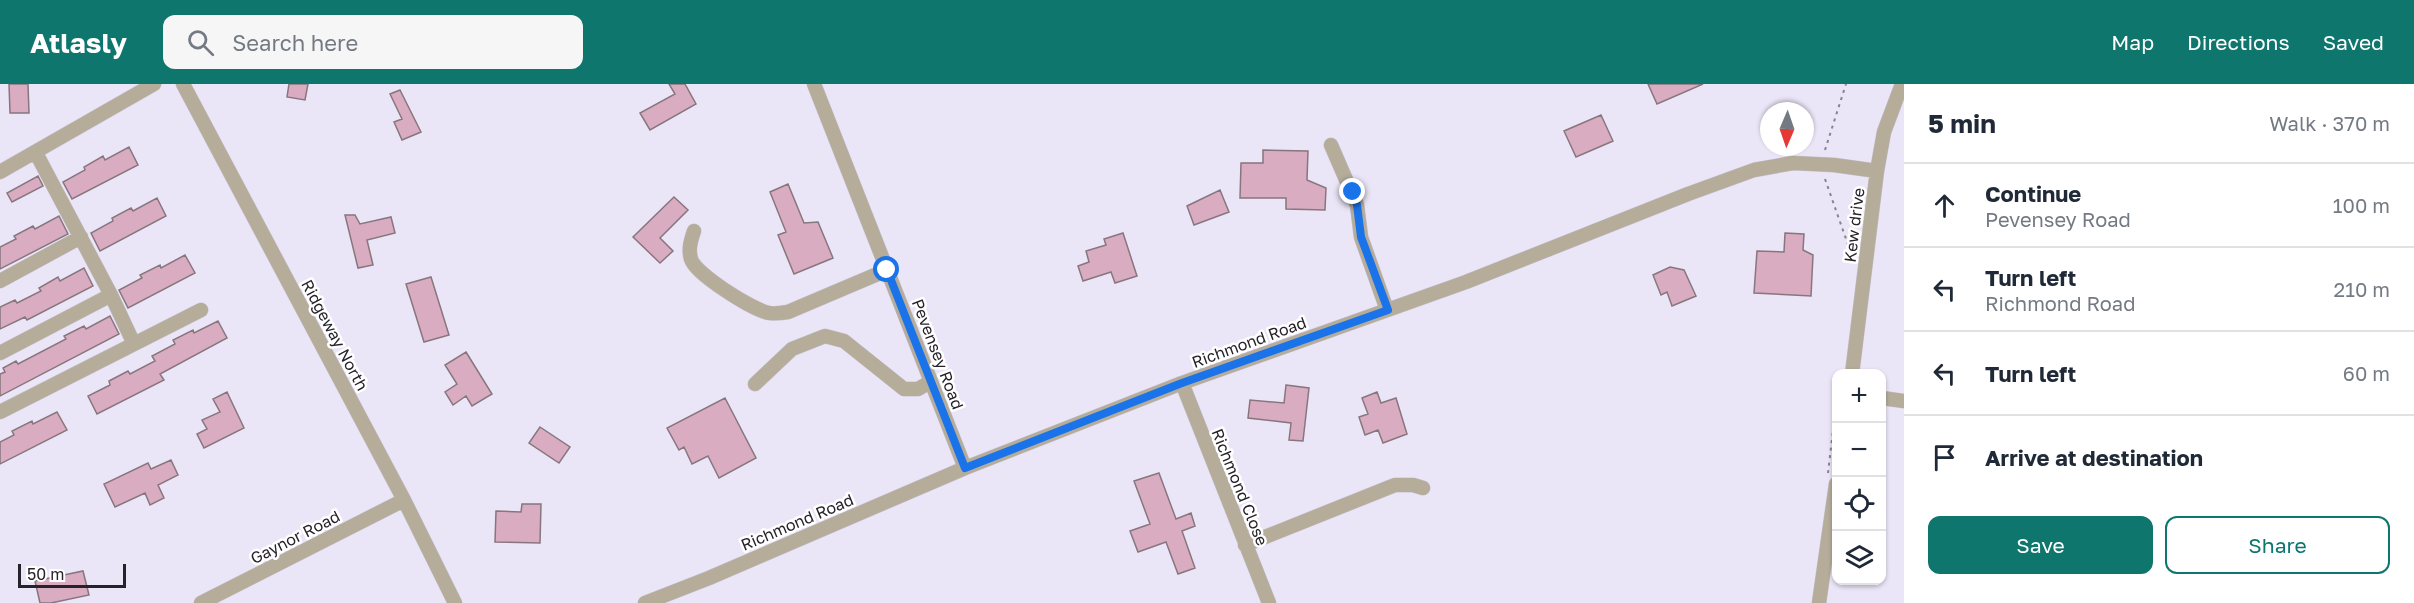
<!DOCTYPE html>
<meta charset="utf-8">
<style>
:root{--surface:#fff;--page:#f6f6f7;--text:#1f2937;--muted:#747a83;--line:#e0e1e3;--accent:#0f766e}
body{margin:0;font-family:"Golos Text",sans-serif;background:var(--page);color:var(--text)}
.controls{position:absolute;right:18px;bottom:18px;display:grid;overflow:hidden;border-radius:12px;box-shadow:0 2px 4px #0004}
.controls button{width:54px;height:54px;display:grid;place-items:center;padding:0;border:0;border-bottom:2px solid var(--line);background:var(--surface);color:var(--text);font:30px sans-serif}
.compass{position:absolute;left:1760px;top:18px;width:54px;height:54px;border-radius:50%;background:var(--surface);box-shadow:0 2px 4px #0004;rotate:182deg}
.scale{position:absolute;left:18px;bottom:15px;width:108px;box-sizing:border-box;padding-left:6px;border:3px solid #252329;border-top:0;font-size:16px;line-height:21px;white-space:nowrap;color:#252329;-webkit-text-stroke:4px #fff;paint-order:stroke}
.stop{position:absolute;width:18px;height:18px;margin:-14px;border:4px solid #1a73e8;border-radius:50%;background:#fff}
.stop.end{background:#1a73e8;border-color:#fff;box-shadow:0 2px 6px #0008}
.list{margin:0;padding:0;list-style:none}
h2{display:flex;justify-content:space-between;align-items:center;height:78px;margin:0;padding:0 24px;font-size:26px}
h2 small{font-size:20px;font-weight:400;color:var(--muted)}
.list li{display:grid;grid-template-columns:39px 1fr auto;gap:18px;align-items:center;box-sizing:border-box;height:84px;padding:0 24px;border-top:2px solid var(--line)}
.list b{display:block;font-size:22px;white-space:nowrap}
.list p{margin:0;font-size:20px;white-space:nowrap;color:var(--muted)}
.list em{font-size:20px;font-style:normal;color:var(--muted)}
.actions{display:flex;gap:12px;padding:18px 24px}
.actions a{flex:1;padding:14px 0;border:2px solid var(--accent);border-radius:12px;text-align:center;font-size:21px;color:var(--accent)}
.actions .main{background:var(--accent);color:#fff}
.icon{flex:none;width:33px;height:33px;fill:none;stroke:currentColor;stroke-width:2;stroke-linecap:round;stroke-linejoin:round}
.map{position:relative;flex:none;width:1904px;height:519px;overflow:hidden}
header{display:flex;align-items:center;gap:36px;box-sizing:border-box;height:84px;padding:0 30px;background:var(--accent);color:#fff}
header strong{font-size:28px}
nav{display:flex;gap:33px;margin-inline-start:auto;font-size:21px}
.search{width:420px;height:54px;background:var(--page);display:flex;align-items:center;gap:15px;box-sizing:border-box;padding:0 21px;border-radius:12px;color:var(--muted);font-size:22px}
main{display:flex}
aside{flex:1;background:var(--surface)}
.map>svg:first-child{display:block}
.building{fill:#d9acc1;stroke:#87767e;stroke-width:1.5}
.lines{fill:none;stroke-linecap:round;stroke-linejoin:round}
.minor-casing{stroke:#c7c3d2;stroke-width:15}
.path{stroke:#87838f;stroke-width:2;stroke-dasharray:3 4.5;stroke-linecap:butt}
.minor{stroke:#b5ac9a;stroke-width:14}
.route{stroke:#1a73e8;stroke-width:8}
.labels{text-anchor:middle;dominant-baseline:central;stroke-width:5;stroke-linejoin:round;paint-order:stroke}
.street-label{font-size:16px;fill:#252329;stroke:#fff}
</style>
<header>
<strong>Atlasly</strong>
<div class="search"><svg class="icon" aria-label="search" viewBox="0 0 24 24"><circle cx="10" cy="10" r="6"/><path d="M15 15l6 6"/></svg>Search here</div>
<nav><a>Map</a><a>Directions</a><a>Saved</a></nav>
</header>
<main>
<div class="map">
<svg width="1904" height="519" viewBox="0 0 1904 519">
<rect width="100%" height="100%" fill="#ebe6f7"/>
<path class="building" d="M9,0H28L29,29H10Z
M289,0H308L305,16L287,13Z
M669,0H685L696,20L650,46L640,29L675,10Z
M1648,0H1703L1657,20Z
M400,6L421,48L402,56L394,38L402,35L390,10Z
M1601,31L1613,57L1576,73L1564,47Z
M129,63L138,81L72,115L63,98L85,86L84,83L103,72L105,76Z
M1263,66L1308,67L1307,96L1326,104L1325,126L1286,125V114H1240L1241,79H1263Z
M38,92L43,102L12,118L7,109Z
M788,100L804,139L818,138L833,174L794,190L778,151L786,148L770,108Z
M1220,106L1229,128L1194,141L1187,122Z
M674,113L688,126L660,154L673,167L660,179L633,153Z
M157,114L166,132L100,167L91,149L113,137L112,134L131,124L133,127Z
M345,131H355L360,140L391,133L395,149L367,156L373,181L358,184Z
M59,132L68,150L0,185V163L16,155L14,152L33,142L35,145Z
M1123,149L1137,192L1115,199L1111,188L1083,197L1078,182L1089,178L1086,167L1106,161L1104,155Z
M1785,149L1804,150L1803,166L1813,171L1811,212L1754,209L1757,167L1784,168Z
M185,171L195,189L128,224L119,206L142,194L140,191L160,181L161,184Z
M1670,183L1684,186L1696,212L1672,222L1667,208L1661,211L1653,191Z
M84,184L93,202L27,236L25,233L0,245V223L15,216L17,219L41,207L39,204L58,193L60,197Z
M431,193L449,251L424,258L406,200Z
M110,232L119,250L0,312V290L5,288L3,284L16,277L18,280L66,255L64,252L84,242L86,245Z
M218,237L227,254L160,290L164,296L97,330L88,312L110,301L109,297L128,287L130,290L155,277L152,272L175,260L173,256L193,246L194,249Z
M466,268L492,310L472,322L466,312L453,321L445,308L457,300L445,281Z
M1286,301L1309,304L1303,357L1289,356L1291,339L1248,334L1250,316L1284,319Z
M227,308L244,344L204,364L197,350L207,345L202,336L220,328L213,315Z
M1377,308L1381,319L1396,314L1407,350L1383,359L1378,346L1365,351L1359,333L1368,330L1362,314Z
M725,314L756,374L719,394L708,372L692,380L684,363L679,366L667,344Z
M57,328L67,346L0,380V358L14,351L12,347L32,337L33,340Z
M540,343L570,363L559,379L529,359Z
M171,376L178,391L158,401L164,414L150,421L145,409L115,423L104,400L148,379L151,385Z
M1159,389L1176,435L1191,429L1195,442L1182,447L1195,484L1178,490L1166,458L1138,468L1130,447L1150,440L1134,397Z
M522,420H541L540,459L495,458L496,427L521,428Z
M83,487L89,511L51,519H40L35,497Z"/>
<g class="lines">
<defs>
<path id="minor" d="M183,0L404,416L455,519
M814,0L965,384
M1331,61L1357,121L1361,153L1387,226
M36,69L111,211L134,260
M0,88L154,0
M694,147C691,156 688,165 691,175C695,190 753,226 769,229C775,230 782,229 788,228L887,186
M0,197L81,153
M0,269L111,211
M1852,290L1877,87L1884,48L1902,0
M1182,299L1269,519
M755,300L792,265L825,252L844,257L904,305H918L930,298
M1882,314L1904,317
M0,328L201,226
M1245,461L1395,401H1413L1423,404
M201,519L404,416
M645,519L709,494L965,384L1182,299L1466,198L1688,110L1754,86L1793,79L1834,81L1877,87
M1819,519L1836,400"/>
</defs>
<use href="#minor" class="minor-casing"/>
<path class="path" d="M1825,66L1846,0
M1825,95L1852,172
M1828,389L1836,321"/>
<use href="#minor" class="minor"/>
</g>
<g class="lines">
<path class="route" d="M887,186L965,384L1182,299L1388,226L1361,153L1357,121L1353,108"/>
</g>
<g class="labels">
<g class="street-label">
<text transform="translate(1854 141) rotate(-83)">Kew drive</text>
<text transform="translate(335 251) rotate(62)">Ridgeway North</text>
<text transform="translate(1249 258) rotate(-20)">Richmond Road</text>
<text transform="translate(938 270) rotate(69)">Pevensey Road</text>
<text transform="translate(1240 403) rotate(68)">Richmond Close</text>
<text transform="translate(797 438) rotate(-23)">Richmond Road</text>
<text transform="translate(295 453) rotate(-27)">Gaynor Road</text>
</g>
</g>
</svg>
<div class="controls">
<button>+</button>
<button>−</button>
<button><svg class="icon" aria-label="locate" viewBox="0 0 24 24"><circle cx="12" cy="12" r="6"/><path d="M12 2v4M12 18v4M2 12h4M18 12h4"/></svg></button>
<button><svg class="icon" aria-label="layers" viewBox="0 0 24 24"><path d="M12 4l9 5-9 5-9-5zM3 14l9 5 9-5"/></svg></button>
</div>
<svg class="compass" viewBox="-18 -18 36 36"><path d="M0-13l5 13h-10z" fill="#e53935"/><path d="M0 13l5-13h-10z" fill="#747a83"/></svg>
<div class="scale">50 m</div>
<div class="stop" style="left:887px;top:186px"></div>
<div class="stop end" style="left:1353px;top:108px"></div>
</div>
<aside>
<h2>5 min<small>Walk · 370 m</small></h2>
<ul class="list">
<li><svg class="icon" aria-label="ahead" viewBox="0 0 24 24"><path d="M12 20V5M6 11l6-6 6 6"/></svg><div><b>Continue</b><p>Pevensey Road</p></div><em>100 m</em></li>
<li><svg class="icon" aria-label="left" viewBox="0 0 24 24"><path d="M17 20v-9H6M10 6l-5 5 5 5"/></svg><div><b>Turn left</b><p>Richmond Road</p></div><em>210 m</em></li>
<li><svg class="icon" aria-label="left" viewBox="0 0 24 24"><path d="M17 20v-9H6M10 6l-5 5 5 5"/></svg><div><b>Turn left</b></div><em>60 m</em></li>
<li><svg class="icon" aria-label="arrive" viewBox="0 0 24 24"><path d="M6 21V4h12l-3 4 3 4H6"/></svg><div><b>Arrive at destination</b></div></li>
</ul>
<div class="actions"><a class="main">Save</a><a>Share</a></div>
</aside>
</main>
